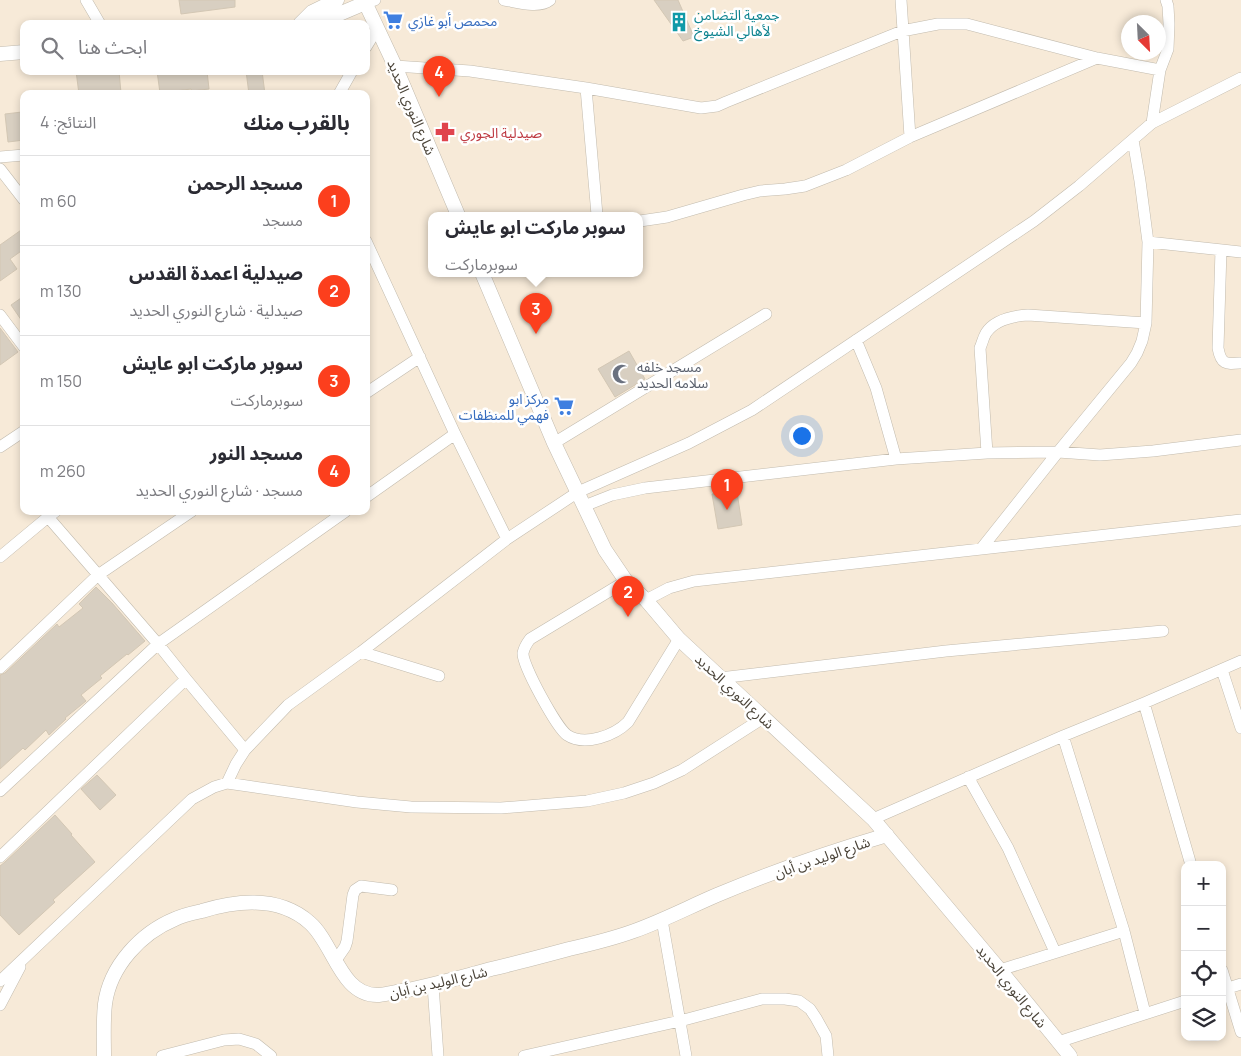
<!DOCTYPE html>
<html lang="ar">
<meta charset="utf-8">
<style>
:root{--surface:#fff;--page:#f2f2f3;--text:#2b2b33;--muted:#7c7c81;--line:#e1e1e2;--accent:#fc3f1d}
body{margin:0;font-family:Manrope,"Noto Sans Arabic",sans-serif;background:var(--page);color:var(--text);direction:rtl}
.controls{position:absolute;right:15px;bottom:15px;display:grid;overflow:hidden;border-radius:10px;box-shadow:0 2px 8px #0003}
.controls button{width:45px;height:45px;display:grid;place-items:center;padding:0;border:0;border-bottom:1px solid var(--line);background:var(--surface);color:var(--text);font:25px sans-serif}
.compass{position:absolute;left:1121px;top:15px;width:45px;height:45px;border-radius:50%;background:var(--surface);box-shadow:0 2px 8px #0003;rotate:156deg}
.you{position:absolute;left:801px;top:435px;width:18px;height:18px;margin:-12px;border:4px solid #fff;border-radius:50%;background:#1a73e8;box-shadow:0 0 0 8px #1a73e833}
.badge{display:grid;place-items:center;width:32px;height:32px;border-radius:50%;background:var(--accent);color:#fff;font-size:16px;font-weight:700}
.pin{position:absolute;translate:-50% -41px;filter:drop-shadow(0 1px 2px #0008)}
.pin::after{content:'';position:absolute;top:26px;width:18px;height:15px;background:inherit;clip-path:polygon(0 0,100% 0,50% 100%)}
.popup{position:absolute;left:428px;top:212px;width:215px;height:65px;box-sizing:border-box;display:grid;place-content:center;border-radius:10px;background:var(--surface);filter:drop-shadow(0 1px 4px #0005);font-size:16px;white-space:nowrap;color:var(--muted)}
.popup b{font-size:19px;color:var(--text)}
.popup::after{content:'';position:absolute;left:50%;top:100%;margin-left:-10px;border:10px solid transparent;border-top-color:var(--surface)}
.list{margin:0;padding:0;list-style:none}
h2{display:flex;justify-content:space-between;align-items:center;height:65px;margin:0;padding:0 20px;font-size:21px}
h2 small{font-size:16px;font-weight:400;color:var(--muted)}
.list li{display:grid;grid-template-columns:32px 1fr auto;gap:15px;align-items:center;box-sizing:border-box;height:90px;padding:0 20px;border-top:1px solid var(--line)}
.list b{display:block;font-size:19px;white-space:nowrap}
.list p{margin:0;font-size:16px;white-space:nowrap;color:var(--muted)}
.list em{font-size:16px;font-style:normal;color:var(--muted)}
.icon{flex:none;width:28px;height:28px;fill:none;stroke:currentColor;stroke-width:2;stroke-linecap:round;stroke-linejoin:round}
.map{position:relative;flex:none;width:1241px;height:1056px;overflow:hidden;direction:ltr}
.search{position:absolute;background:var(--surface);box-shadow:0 2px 8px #0003;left:20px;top:20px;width:350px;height:55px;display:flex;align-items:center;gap:12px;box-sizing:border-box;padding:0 18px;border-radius:10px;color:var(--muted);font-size:19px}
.panel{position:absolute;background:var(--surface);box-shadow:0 2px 8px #0003;left:20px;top:90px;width:350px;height:425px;border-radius:10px;direction:rtl}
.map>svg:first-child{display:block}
.commercial{fill:#f7ead8;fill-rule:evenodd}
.building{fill:#d8cfc1;stroke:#d3c7b4}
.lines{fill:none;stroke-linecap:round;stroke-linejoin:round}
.minor-casing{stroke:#c2bbae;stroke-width:12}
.tertiary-casing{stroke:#c2bbae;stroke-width:15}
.minor{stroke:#fff;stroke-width:11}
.tertiary{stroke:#fff;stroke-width:14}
.labels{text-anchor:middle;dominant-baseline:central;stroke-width:5;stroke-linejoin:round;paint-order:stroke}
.culture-label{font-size:14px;fill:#0d838f;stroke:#fff;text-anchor:start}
.shop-label{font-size:14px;fill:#366cbe;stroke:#fff;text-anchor:start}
.street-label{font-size:14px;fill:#4b4439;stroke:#fff}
.health-label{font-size:14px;fill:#be3a42;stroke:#fff;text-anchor:start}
.worship-label{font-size:14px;fill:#5b616d;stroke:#fff;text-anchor:start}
</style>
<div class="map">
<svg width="1241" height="1056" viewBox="0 0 1241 1056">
<rect width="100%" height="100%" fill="#f6f3ec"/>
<path class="commercial" d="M0,0H1241V1056H0ZM1128,22H1158V52H1128ZM24,24H366V71H24ZM24,94H366V511H24ZM432,215H640V273H432ZM1185,865H1222V1037H1185Z"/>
<path class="building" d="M179,0H235V7L181,14Z
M654,0H678L694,37L683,41Z
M76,71H119L121,93L79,94Z
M157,71H207L209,89L192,91L191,89L160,93Z
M246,71H262L265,94H249Z
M22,112L24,140L8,142L5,114Z
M24,228V249L10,259L17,269L0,281V245Z
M24,296V324L11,305Z
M0,328L18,352L0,365Z
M629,351L645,379L615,397L598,369Z
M737,492L742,525L718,529L712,494Z
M96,587L112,603L145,641L128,655L127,654L100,676L102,678L81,695L86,701L65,718L66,719L49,735L46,730L25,750L23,748L0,769V675L5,673L57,624L59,627L83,608L79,604Z
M97,775L116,795L100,810L81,789Z
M55,815L72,834L71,835L95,862L53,900L55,902L19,935L0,915V866L5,862Z"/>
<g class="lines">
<defs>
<path id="minor" d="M86,0L100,24
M504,0C517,2 539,9 550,0
M901,0L910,137
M365,3L375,0
M366,47L377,29
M395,66L470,71L586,88L701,108L717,106L726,102L902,31L938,24H967L1097,58L1160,70
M586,88L597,215
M339,94L352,71
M1152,123L1160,70L1168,49L1169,24L1168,6L1166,0
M0,157L24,155
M0,169L24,200
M640,221L667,217L743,195L760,191L785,189L805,186L846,170L910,137L1097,58
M366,241L455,434L507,539
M1148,242L1241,252
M1221,250L1218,348C1221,365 1226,364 1241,363
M0,315L24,347
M856,340L876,388L896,459
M366,393L420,357
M554,443L766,314
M0,447L24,431
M987,453L980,348C982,344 983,338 986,333C995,319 1013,316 1028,315L1146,323
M366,497L455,434
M584,506L612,495L645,488L896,459L987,453L1058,452L1100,455L1153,451L1241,440
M48,517L158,644L186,679L245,750
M981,549L1058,452L1131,363L1137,353L1142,341L1146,323L1148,242L1140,181L1133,140
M0,557L48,517L56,511
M626,581L530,639C527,643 524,648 523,653C522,665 557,728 567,735C585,747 615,735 628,722L679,639
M646,600L669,588L694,581L1241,520
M361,652L439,676
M0,668L98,575L192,511
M1222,670L1241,728
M720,678L946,651L1163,631
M1144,703L1191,865
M1063,736L1124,931L1145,1013
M968,777L1008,848L1055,952
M227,783L236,764L245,750L288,705L361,652L507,539L578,492L689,443L752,410L1034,221L1079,186L1152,123L1241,78
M0,791L158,644L346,511
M873,819L1063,736L1144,703L1241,661
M0,857L186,679
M662,920L686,1056
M336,960L345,947L347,941L353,895L355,890L361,886L392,890
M1000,970L1124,931
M1222,970L1241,1032
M0,981L192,799L214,787L227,783L357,802L411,807L501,808L587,801L624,793L654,783L682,770L763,718
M433,985L438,1056
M1222,990L1241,984
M0,1005L20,967
M1058,1042L1185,1001
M162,1056L224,1040L239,1039L256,1044L271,1056
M524,1056L680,1021L762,999H785L799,1001L810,1009L816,1018L826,1036L828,1056"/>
<path id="tertiary" d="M364,0L395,66L458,215
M300,24L312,12L337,0
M302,24L318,23L365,3
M0,54L24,52
M482,273L554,443L605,550L626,581L646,600L679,639L873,819L1000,970L1070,1056
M104,1056C104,1039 103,1021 105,1004C110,966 141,933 175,919C183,915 193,913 202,911C238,900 280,896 310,923C334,944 341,997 379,995C389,994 398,991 408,990C436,984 463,977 491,969C517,963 543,956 569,949C591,944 612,939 634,931C662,921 689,907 717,895C772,872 829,852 887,835"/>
</defs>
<use href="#minor" class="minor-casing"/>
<use href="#tertiary" class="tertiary-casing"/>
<use href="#minor" class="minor"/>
<use href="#tertiary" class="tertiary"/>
</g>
<defs>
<symbol id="supermarket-bare" viewBox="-9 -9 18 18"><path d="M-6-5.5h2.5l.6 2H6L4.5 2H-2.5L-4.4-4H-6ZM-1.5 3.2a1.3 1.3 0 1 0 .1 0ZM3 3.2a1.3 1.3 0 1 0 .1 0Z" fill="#3f7fe0" stroke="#fff" stroke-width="2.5" paint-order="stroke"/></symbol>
<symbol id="building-bare" viewBox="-9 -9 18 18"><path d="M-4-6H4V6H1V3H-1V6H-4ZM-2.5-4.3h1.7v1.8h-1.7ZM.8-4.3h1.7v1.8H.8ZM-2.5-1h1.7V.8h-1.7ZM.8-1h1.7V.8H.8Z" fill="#0f9aa8" stroke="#fff" stroke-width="2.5" paint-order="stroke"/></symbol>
<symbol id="pharmacy-bare" viewBox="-9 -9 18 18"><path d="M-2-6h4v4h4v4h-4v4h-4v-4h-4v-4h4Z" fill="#e0444e" stroke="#fff" stroke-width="2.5" paint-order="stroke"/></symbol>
<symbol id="mosque-bare" viewBox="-9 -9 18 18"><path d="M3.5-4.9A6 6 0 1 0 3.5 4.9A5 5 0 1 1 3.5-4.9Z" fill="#6b7280" stroke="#fff" stroke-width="2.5" paint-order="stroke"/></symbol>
</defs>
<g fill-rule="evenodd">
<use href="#supermarket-bare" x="379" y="6" width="28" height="28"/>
<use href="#building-bare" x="665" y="8" width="28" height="28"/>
<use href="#pharmacy-bare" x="431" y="118" width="28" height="28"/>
<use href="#mosque-bare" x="608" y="360" width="28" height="28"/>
<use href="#supermarket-bare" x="550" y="392" width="28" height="28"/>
</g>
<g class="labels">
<g class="culture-label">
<text x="694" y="14">جمعية التضامن<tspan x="694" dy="16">لأهالي الشيوخ</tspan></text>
</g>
<g class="shop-label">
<text x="408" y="20">محمص أبو غازي</text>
<text x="549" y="398" text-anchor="end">مركز ابو<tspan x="549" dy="16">فهمي للمنظفات</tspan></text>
</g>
<g class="street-label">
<text transform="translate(412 107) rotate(67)">شارع النوري الحديد</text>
<text transform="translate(735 691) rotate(43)">شارع النوري الحديد</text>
<text transform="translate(822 857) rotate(-19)">شارع الوليد بن أبان</text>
<text transform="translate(438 982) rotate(-13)">شارع الوليد بن أبان</text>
<text transform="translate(1012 986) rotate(51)">شارع النوري الحديد</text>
</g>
<g class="health-label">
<text x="460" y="132">صيدلية الجوري</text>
</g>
<g class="worship-label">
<text x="637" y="366">مسجد خلفه<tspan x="637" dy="16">سلامه الحديد</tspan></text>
</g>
</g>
</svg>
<div class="controls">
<button>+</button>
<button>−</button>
<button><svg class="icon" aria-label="locate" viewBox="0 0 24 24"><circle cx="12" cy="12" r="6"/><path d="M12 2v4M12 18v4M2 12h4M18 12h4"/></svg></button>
<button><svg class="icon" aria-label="layers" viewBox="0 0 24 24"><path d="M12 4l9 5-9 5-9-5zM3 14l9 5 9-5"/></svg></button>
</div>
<svg class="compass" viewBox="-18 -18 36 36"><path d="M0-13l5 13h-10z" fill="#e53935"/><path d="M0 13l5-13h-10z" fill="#7c7c81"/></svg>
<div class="you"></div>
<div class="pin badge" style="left:727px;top:510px">1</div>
<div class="pin badge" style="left:628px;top:617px">2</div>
<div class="pin badge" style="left:536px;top:334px">3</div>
<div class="popup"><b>سوبر ماركت ابو عايش</b>سوبرماركت</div>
<div class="pin badge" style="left:439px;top:97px">4</div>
<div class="search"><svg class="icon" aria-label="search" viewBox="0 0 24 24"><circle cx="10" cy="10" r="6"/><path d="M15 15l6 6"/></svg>ابحث هنا</div>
<section class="panel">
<h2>بالقرب منك<small>النتائج: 4</small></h2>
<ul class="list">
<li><span class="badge">1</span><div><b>مسجد الرحمن</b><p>مسجد</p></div><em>60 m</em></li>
<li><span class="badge">2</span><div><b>صيدلية اعمدة القدس</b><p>صيدلية · شارع النوري الحديد</p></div><em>130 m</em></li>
<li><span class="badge">3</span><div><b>سوبر ماركت ابو عايش</b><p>سوبرماركت</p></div><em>150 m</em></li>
<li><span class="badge">4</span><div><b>مسجد النور</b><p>مسجد · شارع النوري الحديد</p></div><em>260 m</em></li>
</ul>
</section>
</div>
